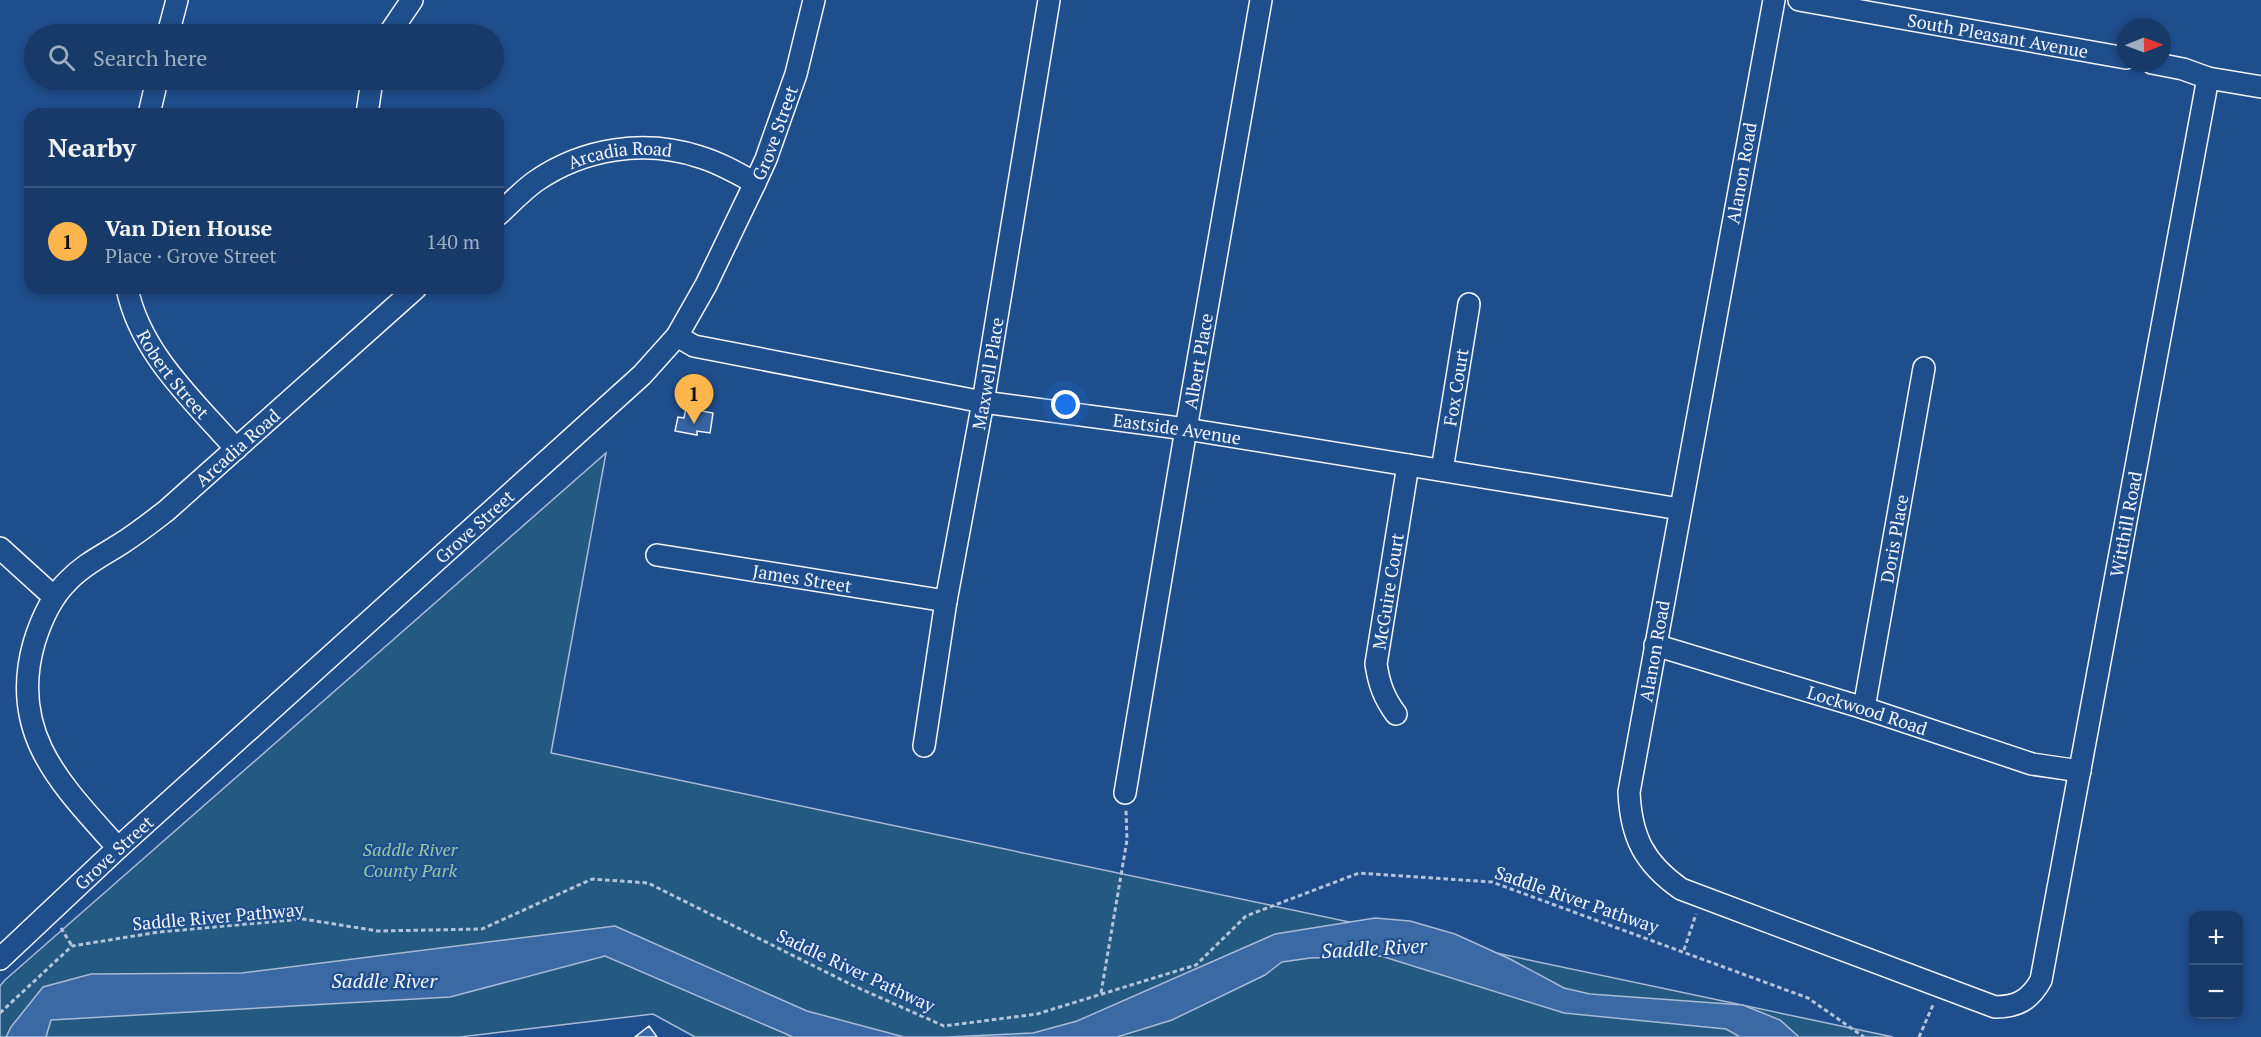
<!DOCTYPE html>
<meta charset="utf-8">
<style>
:root{--surface:#173a69;--page:#20416f;--text:#f1f3f6;--muted:#9eadc0;--line:#36547d;--accent:#ffb74d}
body{margin:0;font-family:"PT Serif",serif;background:var(--page);color:var(--text)}
.controls{position:absolute;right:18px;bottom:18px;display:grid;overflow:hidden;border-radius:12px;box-shadow:0 3px 9px #0003}
.controls button{width:54px;height:54px;display:grid;place-items:center;padding:0;border:0;border-bottom:2px solid var(--line);background:var(--surface);color:var(--text);font:30px sans-serif}
.compass{position:absolute;left:2117px;top:18px;width:54px;height:54px;border-radius:50%;background:var(--surface);box-shadow:0 3px 9px #0003;rotate:89deg}
.you{position:absolute;left:1066px;top:405px;width:21px;height:21px;margin:-15px;border:4px solid #fff;border-radius:50%;background:#1a73e8;box-shadow:0 0 0 9px #1a73e833}
.badge{display:grid;place-items:center;width:39px;height:39px;border-radius:50%;background:var(--accent);color:#111;font-size:20px;font-weight:700}
.pin{position:absolute;translate:-50% -50px;filter:drop-shadow(0 2px 3px #0008)}
.pin::after{content:'';position:absolute;top:32px;width:21px;height:18px;background:inherit;clip-path:polygon(0 0,100% 0,50% 100%)}
.list{margin:0;padding:0;list-style:none}
h2{display:flex;justify-content:space-between;align-items:center;height:78px;margin:0;padding:0 24px;font-size:26px}
h2 small{font-size:20px;font-weight:400;color:var(--muted)}
.list li{display:grid;grid-template-columns:39px 1fr auto;gap:18px;align-items:center;box-sizing:border-box;height:108px;padding:0 24px;border-top:2px solid var(--line)}
.list b{display:block;font-size:22px;white-space:nowrap}
.list p{margin:0;font-size:20px;white-space:nowrap;color:var(--muted)}
.list em{font-size:20px;font-style:normal;color:var(--muted)}
.icon{flex:none;width:33px;height:33px;fill:none;stroke:currentColor;stroke-width:2;stroke-linecap:round;stroke-linejoin:round}
.map{position:relative;flex:none;width:2261px;height:1037px;overflow:hidden}
.search{position:absolute;background:var(--surface);box-shadow:0 3px 9px #0003;left:24px;top:24px;width:480px;height:66px;display:flex;align-items:center;gap:15px;box-sizing:border-box;padding:0 21px;border-radius:33px;color:var(--muted);font-size:22px}
.panel{position:absolute;background:var(--surface);box-shadow:0 3px 9px #0003;left:24px;top:108px;width:480px;height:186px;border-radius:18px}
.map>svg:first-child{display:block}
.green{fill:#245a82;stroke:#a8bbd7;stroke-width:1.5}
.water{fill:#3b69a3;stroke:#a8bbd7;stroke-width:1.5}
.building{fill:#3563a3;stroke:#f2f6ff;stroke-width:1.5}
.lines{fill:none;stroke-linecap:round;stroke-linejoin:round}
.minor-casing{stroke:#f2f6ff;stroke-width:24}
.path{stroke:#b3c4dc;stroke-width:3;stroke-dasharray:4.5 3;stroke-linecap:butt}
.minor{stroke:#1f4e8c;stroke-width:21}
.labels{text-anchor:middle;dominant-baseline:central;stroke-width:4.5;stroke-linejoin:round;paint-order:stroke}
.street-label{font-size:18px;fill:#f2f6ff;stroke:#1f4e8c}
.park-label{font-size:18px;font-style:italic;fill:#97c8a6;stroke:#1f4e8c}
.water-label{font-size:20px;font-style:italic;fill:#f2f6ff;stroke:#1f4e8c}
</style>
<div class="map">
<svg width="2261" height="1037" viewBox="0 0 2261 1037">
<rect width="100%" height="100%" fill="#1f4e8c"/>
<path class="green" d="M606,453L551,753L1893,1037H695L653,1014L460,1037H0V986L5,980Z"/>
<path class="water" d="M1375,918L1410,921L1455,934L1510,959L1564,988L1590,994L1743,1005L1780,1020L1799,1037H1740L1726,1029L1564,1013L1381,956L1310,958L1282,962L1265,975L1172,1020L1117,1037H947L1033,1033L1077,1021L1275,934Z
M615,926L807,1011L904,1037H793L605,956L450,997L51,1020L46,1037H6L11,1027L43,987L91,974L242,973Z"/>
<path class="building" d="M686,408L713,413L710,433L697,431V435L675,431L678,417L684,418Z
M649,1026L657,1037H635Z"/>
<g class="lines">
<defs>
<g id="minor">
<path id="s1" d="M1774,0L1629,792C1631,837 1644,863 1681,889L1995,1007C2017,1007 2030,1000 2041,980L2208,78"/>
<path id="s2" d="M1799,0L2126,58"/>
<path d="M168,34L177,0"/>
<path d="M389,34L412,0"/>
<path d="M2152,63L2183,69L2208,78L2261,87"/>
<path d="M149,114L157,80"/>
<path d="M367,114L372,80"/>
<path id="s3" d="M498,215C510,204 523,190 536,181C584,148 645,139 700,157C720,163 737,173 755,183"/>
<path id="s4" d="M127,288C140,353 194,401 236,449"/>
<path id="s5" d="M677,336L694,346L983,402L1186,429L1680,509"/>
<path id="s6" d="M1442,470L1469,304"/>
<path d="M0,548L54,597"/>
<path id="s7" d="M657,555L946,601"/>
<path id="s8" d="M1655,645L1864,708L2032,764L2080,771"/>
<path id="s9" d="M1864,708L1924,368"/>
<path id="s10" d="M1396,714C1384,698 1379,684 1376,664L1408,465"/>
<path id="s11" d="M924,746L946,601L983,402L1049,0"/>
<path id="s12" d="M1125,793L1186,429L1261,0"/>
<path id="s13" d="M118,848C63,786 8,735 34,643C41,620 51,597 69,580C85,563 106,554 125,541C139,532 153,521 166,511L416,288"/>
<path id="s14" d="M0,959L118,848L642,375L677,336L706,285L755,183L766,159L796,74L814,0"/>
</g>
</defs>
<use href="#minor" class="minor-casing"/>
<path class="path" d="M61,928L72,946
M1684,950L1696,914
M1101,993L1127,840L1126,810
M0,1013L72,946L159,932L303,919L378,931L482,929L592,879L648,883L854,986L944,1026L1037,1014L1196,965L1246,916L1359,873L1492,882L1808,998L1864,1037
M1919,1037L1933,1005"/>
<use href="#minor" class="minor"/>
</g>
<g class="labels">
<g class="street-label">
<text stroke="none"><textPath href="#s2" startOffset="202">South Pleasant Avenue</textPath></text>
<text stroke="none"><textPath href="#s14" startOffset="1146">Grove Street</textPath></text>
<text stroke="none"><textPath href="#s3" startOffset="141">Arcadia Road</textPath></text>
<text transform="translate(1741 173) rotate(-80)">Alanon Road</text>
<text stroke="none"><textPath href="#s12" startOffset="438">Albert Place</textPath></text>
<text stroke="none"><textPath href="#s4" startOffset="99">Robert Street</textPath></text>
<text stroke="none"><textPath href="#s11" startOffset="378">Maxwell Place</textPath></text>
<text stroke="none"><textPath href="#s6" startOffset="84">Fox Court</textPath></text>
<text stroke="none"><textPath href="#s5" startOffset="510">Eastside Avenue</textPath></text>
<text stroke="none"><textPath href="#s13" startOffset="522">Arcadia Road</textPath></text>
<text stroke="none"><textPath href="#s1" startOffset="1776">Witthill Road</textPath></text>
<text stroke="none"><textPath href="#s14" startOffset="642">Grove Street</textPath></text>
<text stroke="none"><textPath href="#s9" startOffset="172">Doris Place</textPath></text>
<text stroke="none"><textPath href="#s7" startOffset="147">James Street</textPath></text>
<text stroke="none"><textPath href="#s10" startOffset="128">McGuire Court</textPath></text>
<text transform="translate(1654 651) rotate(-80)">Alanon Road</text>
<text stroke="none"><textPath href="#s8" startOffset="222">Lockwood Road</textPath></text>
<text stroke="none"><textPath href="#s14" startOffset="156">Grove Street</textPath></text>
<text transform="translate(1577 899) rotate(19)">Saddle River Pathway</text>
<text transform="translate(218 916) rotate(-5)">Saddle River Pathway</text>
<text transform="translate(856 970) rotate(25)">Saddle River Pathway</text>
</g>
<g class="park-label">
<text x="410" y="849">Saddle River<tspan x="410" dy="21">County Park</tspan></text>
</g>
<g class="water-label">
<text transform="translate(1374 948) rotate(-3)">Saddle River</text>
<text x="384" y="980">Saddle River</text>
</g>
</g>
</svg>
<div class="controls">
<button>+</button>
<button>−</button>
</div>
<svg class="compass" viewBox="-18 -18 36 36"><path d="M0-13l5 13h-10z" fill="#e53935"/><path d="M0 13l5-13h-10z" fill="#9eadc0"/></svg>
<div class="you"></div>
<div class="pin badge" style="left:694px;top:424px">1</div>
<div class="search"><svg class="icon" aria-label="search" viewBox="0 0 24 24"><circle cx="10" cy="10" r="6"/><path d="M15 15l6 6"/></svg>Search here</div>
<section class="panel">
<h2>Nearby<small></small></h2>
<ul class="list">
<li><span class="badge">1</span><div><b>Van Dien House</b><p>Place · Grove Street</p></div><em>140 m</em></li>
</ul>
</section>
</div>
